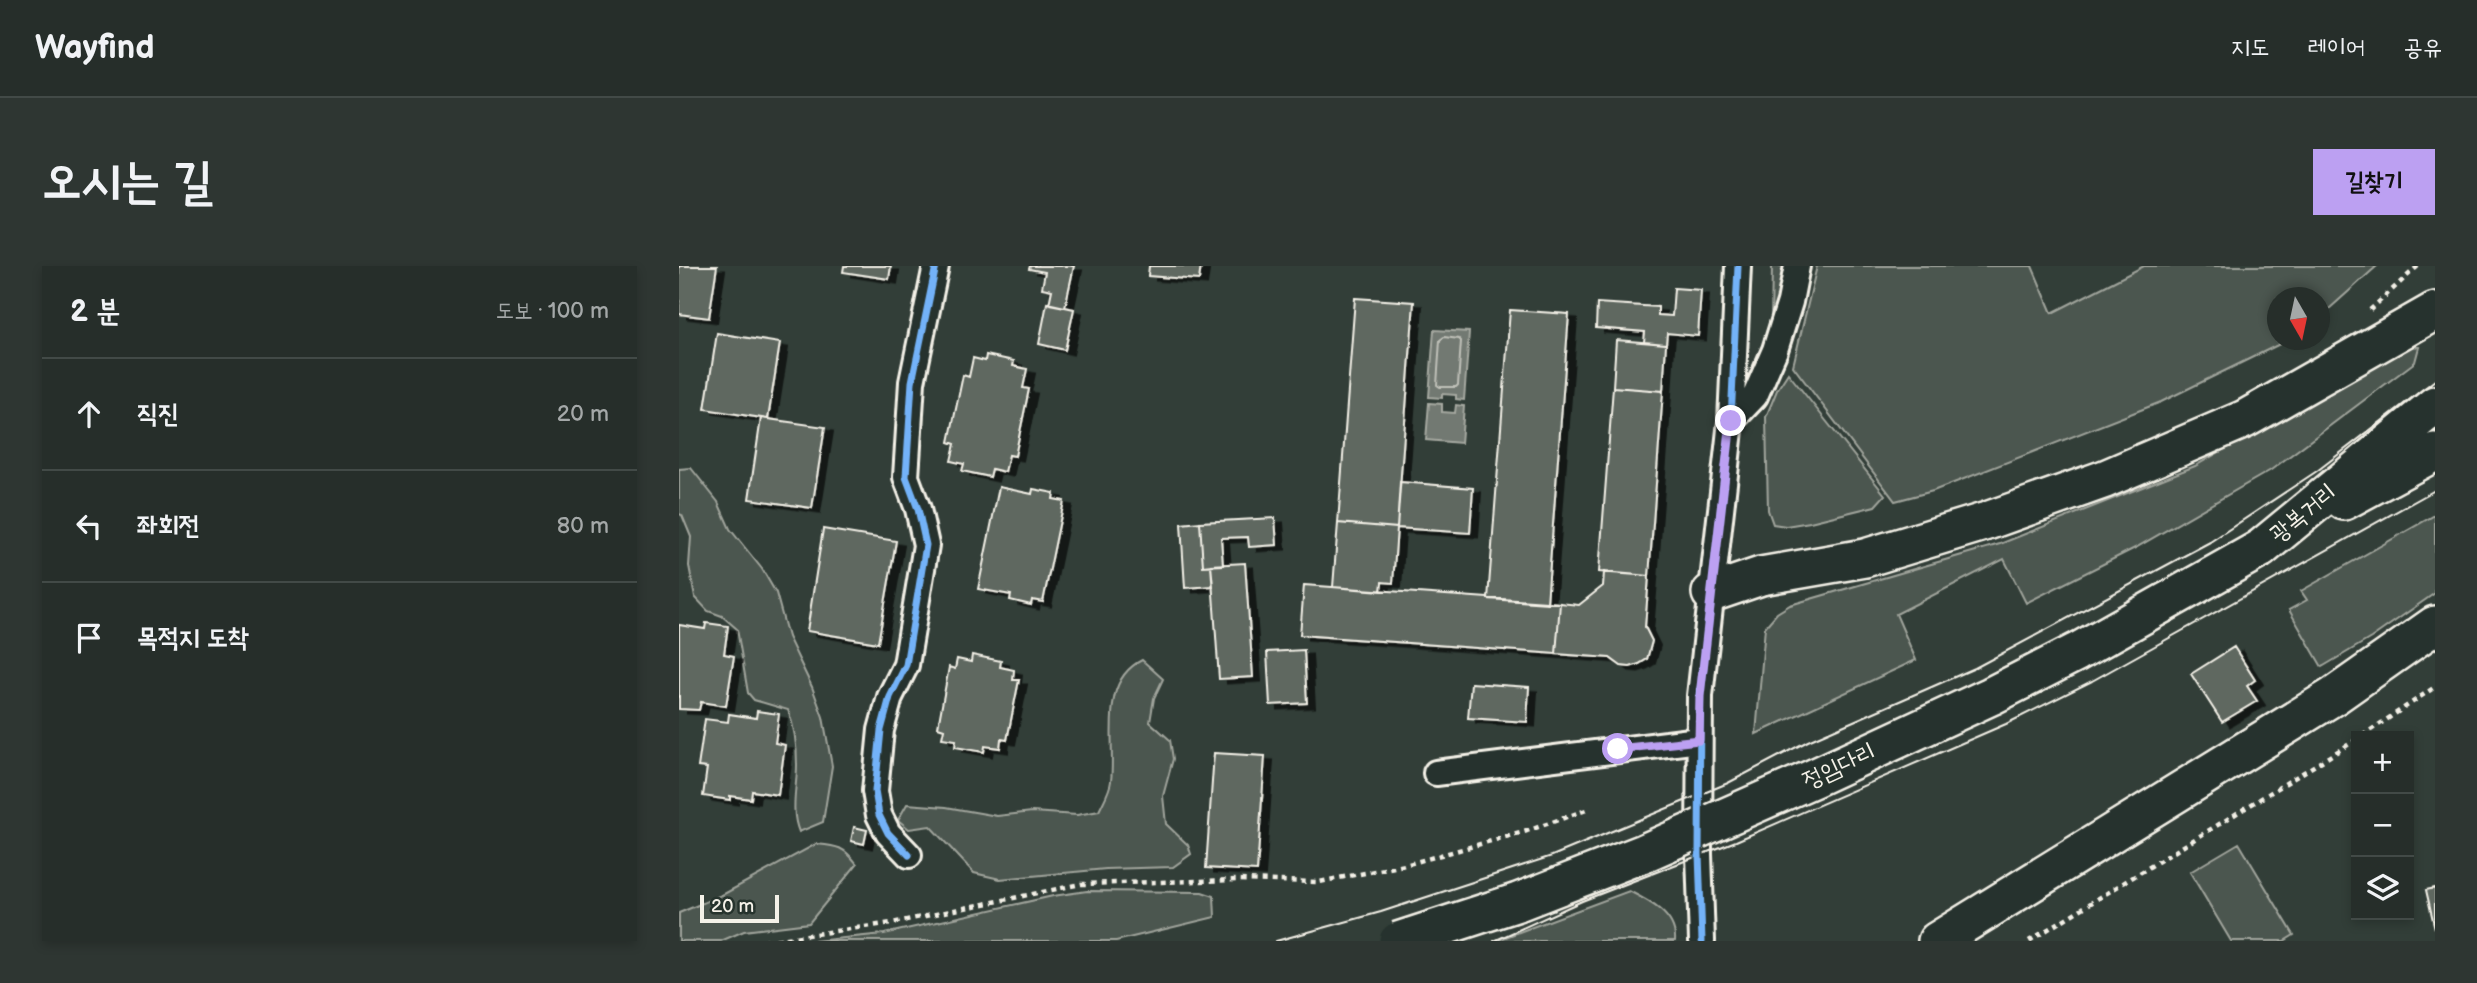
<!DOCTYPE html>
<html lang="ko">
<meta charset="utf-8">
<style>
:root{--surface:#262e2a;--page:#2e3632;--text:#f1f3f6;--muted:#a4a8a8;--line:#424a47;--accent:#bca0f2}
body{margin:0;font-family:"Balsamiq Sans","Poor Story",sans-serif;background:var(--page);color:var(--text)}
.controls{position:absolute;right:21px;bottom:21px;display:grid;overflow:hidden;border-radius:0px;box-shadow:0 4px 10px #0003}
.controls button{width:63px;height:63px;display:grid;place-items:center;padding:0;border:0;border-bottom:2px solid var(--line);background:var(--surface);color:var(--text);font:35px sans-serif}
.compass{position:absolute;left:1588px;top:21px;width:63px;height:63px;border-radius:50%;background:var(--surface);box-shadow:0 4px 10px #0003;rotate:171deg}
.scale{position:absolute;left:21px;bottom:18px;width:79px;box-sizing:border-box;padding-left:7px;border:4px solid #f4f1e8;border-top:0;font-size:19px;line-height:24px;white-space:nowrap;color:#f4f1e8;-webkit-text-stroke:5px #26332d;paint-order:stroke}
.stop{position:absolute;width:21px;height:21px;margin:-16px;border:5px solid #bca0f2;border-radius:50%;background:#fff}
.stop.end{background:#bca0f2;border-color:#fff;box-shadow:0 2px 7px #0008}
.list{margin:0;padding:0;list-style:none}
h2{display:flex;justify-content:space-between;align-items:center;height:91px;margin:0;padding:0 28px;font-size:30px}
h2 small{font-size:23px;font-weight:400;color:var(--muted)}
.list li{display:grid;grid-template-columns:46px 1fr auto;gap:21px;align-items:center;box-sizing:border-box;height:112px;padding:0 28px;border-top:2px solid var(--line)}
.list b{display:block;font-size:26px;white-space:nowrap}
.list em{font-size:23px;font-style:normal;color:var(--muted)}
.icon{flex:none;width:38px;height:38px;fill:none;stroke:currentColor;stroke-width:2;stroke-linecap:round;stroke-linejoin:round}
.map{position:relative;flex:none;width:1756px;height:675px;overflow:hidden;border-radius:0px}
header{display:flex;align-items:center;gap:42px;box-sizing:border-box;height:98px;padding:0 35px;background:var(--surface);border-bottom:2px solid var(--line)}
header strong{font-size:33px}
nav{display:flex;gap:38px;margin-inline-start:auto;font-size:24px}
.intro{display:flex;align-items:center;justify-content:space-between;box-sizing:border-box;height:168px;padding:0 42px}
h1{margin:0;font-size:49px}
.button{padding:18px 32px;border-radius:0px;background:var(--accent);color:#111;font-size:24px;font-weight:700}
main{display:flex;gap:42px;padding:0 42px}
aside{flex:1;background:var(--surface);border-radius:0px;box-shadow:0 4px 10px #0003}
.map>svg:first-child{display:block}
.green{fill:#4c564f;stroke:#a0a49c;stroke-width:2}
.water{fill:#727972;stroke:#a6a9a1;stroke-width:2}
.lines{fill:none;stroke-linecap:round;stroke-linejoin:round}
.shore{stroke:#c0c1b9;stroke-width:2}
.building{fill:#5f6861;stroke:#f4f1e8;stroke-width:2;filter:url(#shadow)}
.minor-casing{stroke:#f4f1e8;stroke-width:30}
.highway-casing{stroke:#f4f1e8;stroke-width:42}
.path{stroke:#f4f1e8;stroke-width:4.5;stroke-dasharray:5 5;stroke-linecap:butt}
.minor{stroke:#26332d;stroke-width:24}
.highway{stroke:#26332d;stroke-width:37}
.tram{stroke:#f4f1e8;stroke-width:2}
.highway-bridge-casing{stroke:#f4f1e8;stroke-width:42;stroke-linecap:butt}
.highway-bridge{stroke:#26332d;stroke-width:37}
.cycleway-casing{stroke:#26332d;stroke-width:11}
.cycleway{stroke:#73b2f8;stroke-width:7}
.route{stroke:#bca0f2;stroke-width:9}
.labels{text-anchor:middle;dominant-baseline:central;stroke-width:5;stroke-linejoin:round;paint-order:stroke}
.street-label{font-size:24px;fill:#f4f1e8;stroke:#26332d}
</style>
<header>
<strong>Wayfind</strong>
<nav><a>지도</a><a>레이어</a><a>공유</a></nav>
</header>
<div class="intro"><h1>오시는 길</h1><a class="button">길찾기</a></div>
<main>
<aside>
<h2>2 분<small>도보 · 100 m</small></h2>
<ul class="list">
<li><svg class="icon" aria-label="ahead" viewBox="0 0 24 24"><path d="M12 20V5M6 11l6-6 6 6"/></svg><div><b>직진</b></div><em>20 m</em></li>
<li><svg class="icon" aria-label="left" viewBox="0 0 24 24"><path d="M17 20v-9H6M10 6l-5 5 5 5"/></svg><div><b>좌회전</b></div><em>80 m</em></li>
<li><svg class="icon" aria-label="arrive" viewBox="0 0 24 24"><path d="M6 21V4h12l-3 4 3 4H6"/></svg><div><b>목적지 도착</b></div></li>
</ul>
</aside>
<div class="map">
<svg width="1756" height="675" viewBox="0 0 1756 675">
<defs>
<filter id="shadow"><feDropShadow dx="8" dy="4.5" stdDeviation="0" flood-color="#0009"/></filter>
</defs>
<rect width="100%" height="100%" fill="#323e38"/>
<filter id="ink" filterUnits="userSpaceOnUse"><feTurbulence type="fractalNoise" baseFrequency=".0143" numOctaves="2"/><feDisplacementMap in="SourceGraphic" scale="14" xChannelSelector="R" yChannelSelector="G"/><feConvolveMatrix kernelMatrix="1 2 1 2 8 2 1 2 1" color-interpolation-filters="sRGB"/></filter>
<g filter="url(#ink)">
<path class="green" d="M1093,0H1111L1092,57Z
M1138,0H1353L1373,47L1465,0H1698L1641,51L1640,32H1598V74H1609L1482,136L1254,225L1216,235L1114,100Z
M1725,79L1740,81L1736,96L1592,204L1458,281L1347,337L1325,293L1217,348L1237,394L1077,468L1086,361L1098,347L1111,339L1321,278L1516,200Z
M1109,107L1206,229L1196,240L1131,256L1107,260L1094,258L1089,244L1087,151L1098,124Z
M12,202L39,236L51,263L83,303L97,327L109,371L133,421L144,451L153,500L144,556L120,566C111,544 118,522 118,499C118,480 116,462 109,444L75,434L69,427L58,363L43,350L29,345L16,331L10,300L12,271L3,249L0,248V203Z
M1756,249V327L1692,372L1643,401L1610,344L1628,334L1622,325Z
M463,394L484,413L475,432L471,456L491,474L494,493L484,530L487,558L509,579L512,588L494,601L427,603L321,613L295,607L251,560L230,563L219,554L228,538L267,541L318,550L353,546L398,549L420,545C424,536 431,525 432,515C437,475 419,416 463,394Z
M1560,577L1615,669L1605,675H1552L1511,606Z
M137,578C158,580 164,580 178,598L130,657L65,665L42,675H0V647L45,628Z
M408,625L523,626L535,630L536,651L437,675H135L205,668L374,630Z
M950,625C970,635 998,649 996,675H816Z"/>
<path class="water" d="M755,64L790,66L785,134L777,133V129L763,128V132L750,131Z
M750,137L763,138V146L776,147L777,139L785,140L782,177L747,174Z"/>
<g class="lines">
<path class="shore" d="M765,71L780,73L782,75L779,119L777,121H761L758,119L761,74Z"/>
</g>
<path class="building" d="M0,0H38L30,52L0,48Z
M165,0H212L210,13L164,6Z
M351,0H395L386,41L370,38L373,24L363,22L366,6L350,3Z
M470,0H522L520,14L469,10Z
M995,22L1022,24L1019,70L988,67L987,78L965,76L966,66L917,62L918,37L979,41V49L993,50Z
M676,32L735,36L718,262L659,257Z
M368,37L395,43L386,84L360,78Z
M831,44L890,48L868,337L809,333Z
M38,67L101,77L89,153L26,143Z
M937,74L987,78L984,125L934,121Z
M307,89L335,95L334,100L348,103L344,122L350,123L336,190L330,189L326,206L313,203L311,211L283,205L285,198L272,195L276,178L270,176L284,109L290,111L294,92L306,95Z
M934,121L984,125L970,310L920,306Z
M82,152L146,161L133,242L70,233Z
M721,216L794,222L791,267L718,262Z
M320,221L353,228L354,223L375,227L374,233L385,235L364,336L353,334L352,339L331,334L332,329L299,323Z
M596,252L598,279L570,281L569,271L542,272L544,299L524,300L521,256Z
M521,256L524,300L532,299L534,320L506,322L502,258Z
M659,257L718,262L714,317L703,316L702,325L654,321Z
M144,263L217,275L199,377L128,365Z
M566,297L574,411L540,413L532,299Z
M925,306L970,310L966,361L973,375L968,393L960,398L951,401L942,400L931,392L877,388L881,337L900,339L924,320Z
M625,319L881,337L877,388L621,369Z
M27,357L49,360L45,388L55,390L47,440L22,436L20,444L0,443V359L26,363Z
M1555,381L1576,414L1568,420L1578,435L1543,456L1512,408Z
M625,384L628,437L591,439L588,386Z
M293,389L322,395L321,401L335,404L334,414H340L328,474L322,473L321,482L306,480L305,486L276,481L277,474L263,472L265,463L259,461L270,401L276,403L278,393L292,396Z
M792,417L850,421L848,456L789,452Z
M78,445L100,448L96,477L106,479L99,529L73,525L72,533L51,530V534L24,530L28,502L19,501L26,453L49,456L50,448L77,452Z
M535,487L586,490L578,605L527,602Z
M175,561L188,564L185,578L172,575Z
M1756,622V663L1747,624Z"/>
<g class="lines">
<defs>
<path id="minor" d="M1052,155L1076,130L1096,84L1111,36L1118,0
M757,507L1020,474
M230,589L209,567L200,549L196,525L202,464L211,431L227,399L247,279L239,243L227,211L233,116L257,0
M1023,675L1020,588L1021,430L1052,155L1059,0"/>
<path id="highway" d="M1665,235L1756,186
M1581,283L1756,139
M1032,327L1082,310L1186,292L1308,255L1426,213L1566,153L1756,45
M1258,675L1655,430L1756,359"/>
</defs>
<use href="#minor" class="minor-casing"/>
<use href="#highway" class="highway-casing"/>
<path class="path" d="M1691,44L1739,0
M1683,470L1756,421
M87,675L213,657L402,618L557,614L640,616L726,599L848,565L910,543
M1350,675L1677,474"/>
<use href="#minor" class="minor"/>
<use href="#highway" class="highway"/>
<path class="tram" d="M597,675L702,646L873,590L1049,517L1129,475L1296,402L1531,276L1638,205L1756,114
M815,675L903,635L1057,575L1327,458L1413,415L1756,224"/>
<defs>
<path id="highway-bridge" d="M719,675L839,636L965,587L1135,512L1312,430L1398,386L1581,283"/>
</defs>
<use href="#highway-bridge" class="highway-bridge-casing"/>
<use href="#highway-bridge" class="highway-bridge"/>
<defs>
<path id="cycleway" d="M230,589L209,567L200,549L196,525L202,464L211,431L227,399L247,279L239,243L227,211L233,116L257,0
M1023,675L1020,588L1021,430L1052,155L1059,0"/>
</defs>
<use href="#cycleway" class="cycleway-casing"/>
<use href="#cycleway" class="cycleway"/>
</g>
</g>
<g class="lines" filter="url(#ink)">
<path class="route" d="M939,483L1020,474L1021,430L1052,155"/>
</g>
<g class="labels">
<g class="street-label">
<text transform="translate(1624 247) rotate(-39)">광복거리</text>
<text transform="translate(1160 500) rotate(-25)">정임다리</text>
</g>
</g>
</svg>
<div class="controls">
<button>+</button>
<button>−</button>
<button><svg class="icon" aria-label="layers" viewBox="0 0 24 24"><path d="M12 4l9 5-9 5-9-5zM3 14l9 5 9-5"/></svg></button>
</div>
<svg class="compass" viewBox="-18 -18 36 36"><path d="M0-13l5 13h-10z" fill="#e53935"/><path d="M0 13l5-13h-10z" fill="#a4a8a8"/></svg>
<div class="scale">20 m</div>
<div class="stop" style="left:939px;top:483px"></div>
<div class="stop end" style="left:1052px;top:155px"></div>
</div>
</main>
